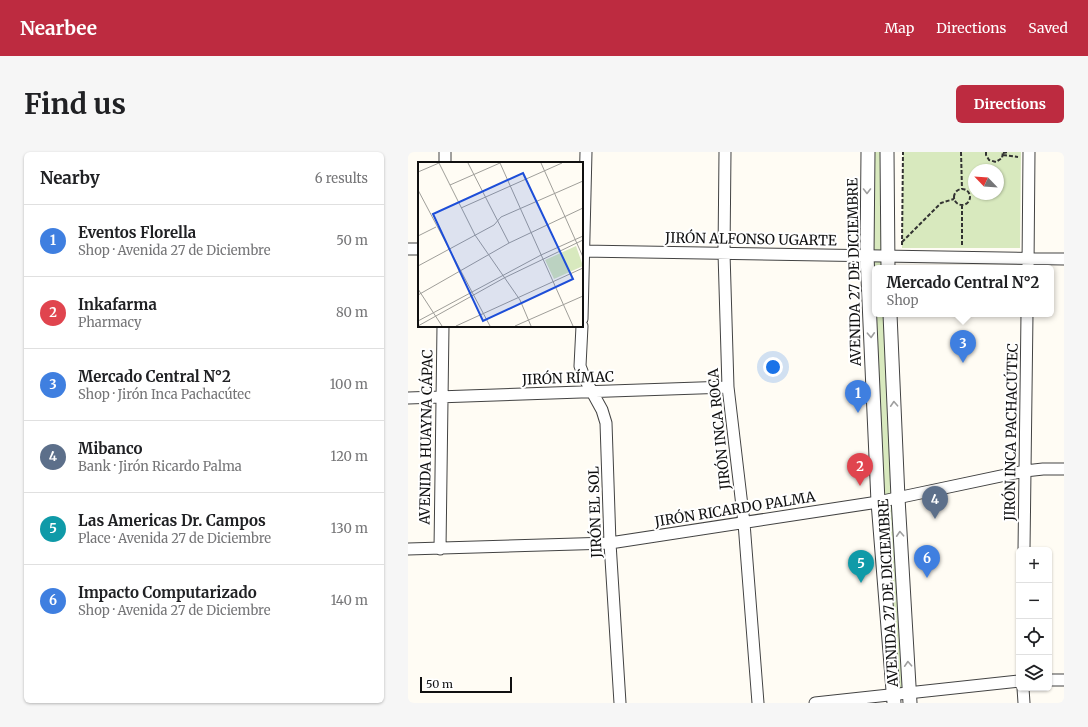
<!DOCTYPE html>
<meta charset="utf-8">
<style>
:root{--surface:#fff;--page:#f6f6f6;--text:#202124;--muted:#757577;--line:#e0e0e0;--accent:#bd2b40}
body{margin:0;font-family:Merriweather,serif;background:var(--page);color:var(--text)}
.controls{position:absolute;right:12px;bottom:12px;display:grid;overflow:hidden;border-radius:6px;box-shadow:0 1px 3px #0004}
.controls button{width:36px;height:36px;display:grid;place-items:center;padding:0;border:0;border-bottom:1px solid var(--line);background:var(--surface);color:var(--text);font:20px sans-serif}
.compass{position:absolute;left:560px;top:12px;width:36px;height:36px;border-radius:50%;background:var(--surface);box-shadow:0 1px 3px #0004;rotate:295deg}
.scale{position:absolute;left:12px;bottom:10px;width:92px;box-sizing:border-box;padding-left:4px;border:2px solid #101010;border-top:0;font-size:11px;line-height:14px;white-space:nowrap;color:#101010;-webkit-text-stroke:3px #fff;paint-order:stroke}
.you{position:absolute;left:365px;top:215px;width:14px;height:14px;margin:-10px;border:3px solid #fff;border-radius:50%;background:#1a73e8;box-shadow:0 0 0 6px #1a73e833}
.badge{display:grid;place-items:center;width:26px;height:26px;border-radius:50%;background:var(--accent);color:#fff;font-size:13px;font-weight:700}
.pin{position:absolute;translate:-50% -33px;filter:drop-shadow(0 1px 2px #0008)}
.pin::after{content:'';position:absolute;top:21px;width:14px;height:12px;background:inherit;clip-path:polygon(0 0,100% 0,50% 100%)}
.popup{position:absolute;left:464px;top:113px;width:182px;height:52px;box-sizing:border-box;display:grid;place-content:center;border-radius:6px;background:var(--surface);filter:drop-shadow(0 1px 3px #0005);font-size:13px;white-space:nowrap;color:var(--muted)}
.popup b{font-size:15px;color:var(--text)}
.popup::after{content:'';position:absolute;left:50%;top:100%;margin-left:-8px;border:8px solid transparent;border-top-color:var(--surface)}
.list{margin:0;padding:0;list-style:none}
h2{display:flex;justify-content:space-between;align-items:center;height:52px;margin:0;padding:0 16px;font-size:17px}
h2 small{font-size:13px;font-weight:400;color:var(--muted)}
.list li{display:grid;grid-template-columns:26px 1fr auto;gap:12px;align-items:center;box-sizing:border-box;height:72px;padding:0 16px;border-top:1px solid var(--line)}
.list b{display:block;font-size:15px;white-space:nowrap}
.list p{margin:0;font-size:13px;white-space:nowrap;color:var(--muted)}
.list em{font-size:13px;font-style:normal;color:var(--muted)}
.icon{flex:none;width:22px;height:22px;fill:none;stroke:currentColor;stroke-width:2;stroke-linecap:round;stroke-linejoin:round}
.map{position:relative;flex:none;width:656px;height:551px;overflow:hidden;border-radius:6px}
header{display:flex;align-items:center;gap:24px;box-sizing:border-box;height:56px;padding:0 20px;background:var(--accent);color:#fff}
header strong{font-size:19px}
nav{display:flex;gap:22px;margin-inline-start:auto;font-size:14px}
.intro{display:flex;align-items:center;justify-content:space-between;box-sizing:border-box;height:96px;padding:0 24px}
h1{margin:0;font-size:28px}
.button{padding:10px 18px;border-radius:6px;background:var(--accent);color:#fff;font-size:14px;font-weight:700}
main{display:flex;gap:24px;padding:0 24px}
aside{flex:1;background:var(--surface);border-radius:6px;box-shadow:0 1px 3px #0004}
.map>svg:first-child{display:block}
.green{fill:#d8e9be;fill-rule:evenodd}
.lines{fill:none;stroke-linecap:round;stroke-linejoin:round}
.minor-casing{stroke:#434343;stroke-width:13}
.tertiary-casing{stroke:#434343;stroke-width:15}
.path{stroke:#323232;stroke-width:2;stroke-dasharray:4 2;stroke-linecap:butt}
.minor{stroke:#fff;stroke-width:11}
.tertiary{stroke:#fff;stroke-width:13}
.oneway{stroke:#9f9f9f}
.labels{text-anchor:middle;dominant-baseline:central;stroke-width:4;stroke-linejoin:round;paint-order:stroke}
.street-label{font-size:14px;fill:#101010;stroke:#fff}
.inset-road{fill:none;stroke:#9f9e99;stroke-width:1}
.view{fill:#1d4ed8;fill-opacity:0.15;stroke:#1d4ed8;stroke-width:2}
.inset-edge{fill:none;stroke:#101010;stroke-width:2}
</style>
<header>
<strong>Nearbee</strong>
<nav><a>Map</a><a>Directions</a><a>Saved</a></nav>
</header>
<div class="intro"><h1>Find us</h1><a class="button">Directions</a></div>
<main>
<aside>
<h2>Nearby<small>6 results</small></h2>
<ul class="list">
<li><span class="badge" style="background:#3f7fe0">1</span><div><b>Eventos Florella</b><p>Shop · Avenida 27 de Diciembre</p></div><em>50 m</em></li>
<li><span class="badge" style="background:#e0444e">2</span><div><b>Inkafarma</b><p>Pharmacy</p></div><em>80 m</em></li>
<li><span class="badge" style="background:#3f7fe0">3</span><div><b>Mercado Central N°2</b><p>Shop · Jirón Inca Pachacútec</p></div><em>100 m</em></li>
<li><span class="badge" style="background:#5c6f8a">4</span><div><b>Mibanco</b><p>Bank · Jirón Ricardo Palma</p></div><em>120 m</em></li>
<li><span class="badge" style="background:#0f9aa8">5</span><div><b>Las Americas Dr. Campos</b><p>Place · Avenida 27 de Diciembre</p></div><em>130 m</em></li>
<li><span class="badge" style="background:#3f7fe0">6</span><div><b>Impacto Computarizado</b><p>Shop · Avenida 27 de Diciembre</p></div><em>140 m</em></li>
</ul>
</aside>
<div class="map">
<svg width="656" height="551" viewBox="0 0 656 551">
<rect width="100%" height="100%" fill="#fffcf4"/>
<path class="green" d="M465,0H474L475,101L465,100Z
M495,0H613L612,96H494ZM566,18H590V42H566Z
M463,109H475L476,116H467V162H478L485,343L475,344Z
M487,351L498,538H488L474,353Z"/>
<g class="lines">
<defs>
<path id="minor" d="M317,0L316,101L320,235L336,371L350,551
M37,11V0
M0,97H11
M174,99L656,107
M620,116L621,0
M174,167L178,0
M174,174L172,214L177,227L194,258L198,271L202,391L212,551
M0,246L320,235
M0,397L202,391L470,350L617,319L635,317H656
M32,397L35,174
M616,398L619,162
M641,528H656
M615,536L616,551
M407,551L611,529"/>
<path id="tertiary" d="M460,0L459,104L470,350L486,551
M479,0L480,116
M482,162L490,346L502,551"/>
</defs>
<use href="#minor" class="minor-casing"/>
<use href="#tertiary" class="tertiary-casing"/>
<path class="path" d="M553,0L554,37
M578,0V3L581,8L588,10L594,6L595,0
M595,1L600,0
M595,3L610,5
M546 45a8 8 0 1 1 16 0a8 8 0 1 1-16 0Z
M554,53V94
M494,90L533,51L546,47
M494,93L495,0"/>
<use href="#minor" class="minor"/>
<use href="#tertiary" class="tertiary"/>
</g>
<defs><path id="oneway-chevron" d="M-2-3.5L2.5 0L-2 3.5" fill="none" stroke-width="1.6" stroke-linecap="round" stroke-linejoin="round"/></defs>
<g class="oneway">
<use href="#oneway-chevron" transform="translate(459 39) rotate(90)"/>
<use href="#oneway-chevron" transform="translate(463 183) rotate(87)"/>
<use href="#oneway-chevron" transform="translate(486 252) rotate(-93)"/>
<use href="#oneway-chevron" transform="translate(492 382) rotate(-93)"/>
<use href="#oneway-chevron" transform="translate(500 512) rotate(-93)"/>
</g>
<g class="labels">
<g class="street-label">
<text transform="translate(343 87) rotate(1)">JIRÓN ALFONSO UGARTE</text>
<text transform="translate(446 120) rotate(-91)">AVENIDA 27 DE DICIEMBRE</text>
<text transform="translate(160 226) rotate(-2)">JIRÓN RÍMAC</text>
<text transform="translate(311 277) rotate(-96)">JIRÓN INCA ROCA</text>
<text transform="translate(603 280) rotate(-89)">JIRÓN INCA PACHACÚTEC</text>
<text transform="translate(18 285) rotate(-89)">AVENIDA HUAYNA CÁPAC</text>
<text transform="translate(327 357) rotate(-9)">JIRÓN RICARDO PALMA</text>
<text transform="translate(187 360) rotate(-92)">JIRÓN EL SOL</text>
<text transform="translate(480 441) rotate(-93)">AVENIDA 27 DE DICIEMBRE</text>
</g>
</g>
<g transform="translate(10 10)">
<rect width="165" height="165" fill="#fffcf4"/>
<path d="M158,84L165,104L136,117L127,98Z" fill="#d8e9be"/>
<path class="inset-road" d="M21,1L57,73L102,138L113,164M50,1L91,81M82,1L155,164M123,1L165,95M0,10L21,1M32,23L82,1M0,28L72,164M43,46L144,1M0,74L18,65M0,104L76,63L83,55L165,19M0,127L24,164M0,133L91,81L165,46M0,159L123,93L165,74M0,164L86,116L165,78M38,164L165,106M97,164L165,134"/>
<path class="view" d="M105,11L155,117L65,159L15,52Z"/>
<rect width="165" height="165" class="inset-edge"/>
</g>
</svg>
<div class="controls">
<button>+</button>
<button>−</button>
<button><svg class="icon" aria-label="locate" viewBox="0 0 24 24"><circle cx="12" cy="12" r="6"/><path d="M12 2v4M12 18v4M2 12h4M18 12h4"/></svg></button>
<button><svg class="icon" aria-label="layers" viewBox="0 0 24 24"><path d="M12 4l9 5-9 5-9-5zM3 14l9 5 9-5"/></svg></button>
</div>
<svg class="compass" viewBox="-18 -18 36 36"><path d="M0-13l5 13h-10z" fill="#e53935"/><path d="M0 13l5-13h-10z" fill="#757577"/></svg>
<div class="scale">50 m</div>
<div class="you"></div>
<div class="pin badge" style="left:450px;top:261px;background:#3f7fe0">1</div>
<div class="pin badge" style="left:452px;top:334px;background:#e0444e">2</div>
<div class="pin badge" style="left:555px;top:211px;background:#3f7fe0">3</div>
<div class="popup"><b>Mercado Central N°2</b>Shop</div>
<div class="pin badge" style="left:527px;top:367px;background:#5c6f8a">4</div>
<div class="pin badge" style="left:453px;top:431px;background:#0f9aa8">5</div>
<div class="pin badge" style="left:519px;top:426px;background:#3f7fe0">6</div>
</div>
</main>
